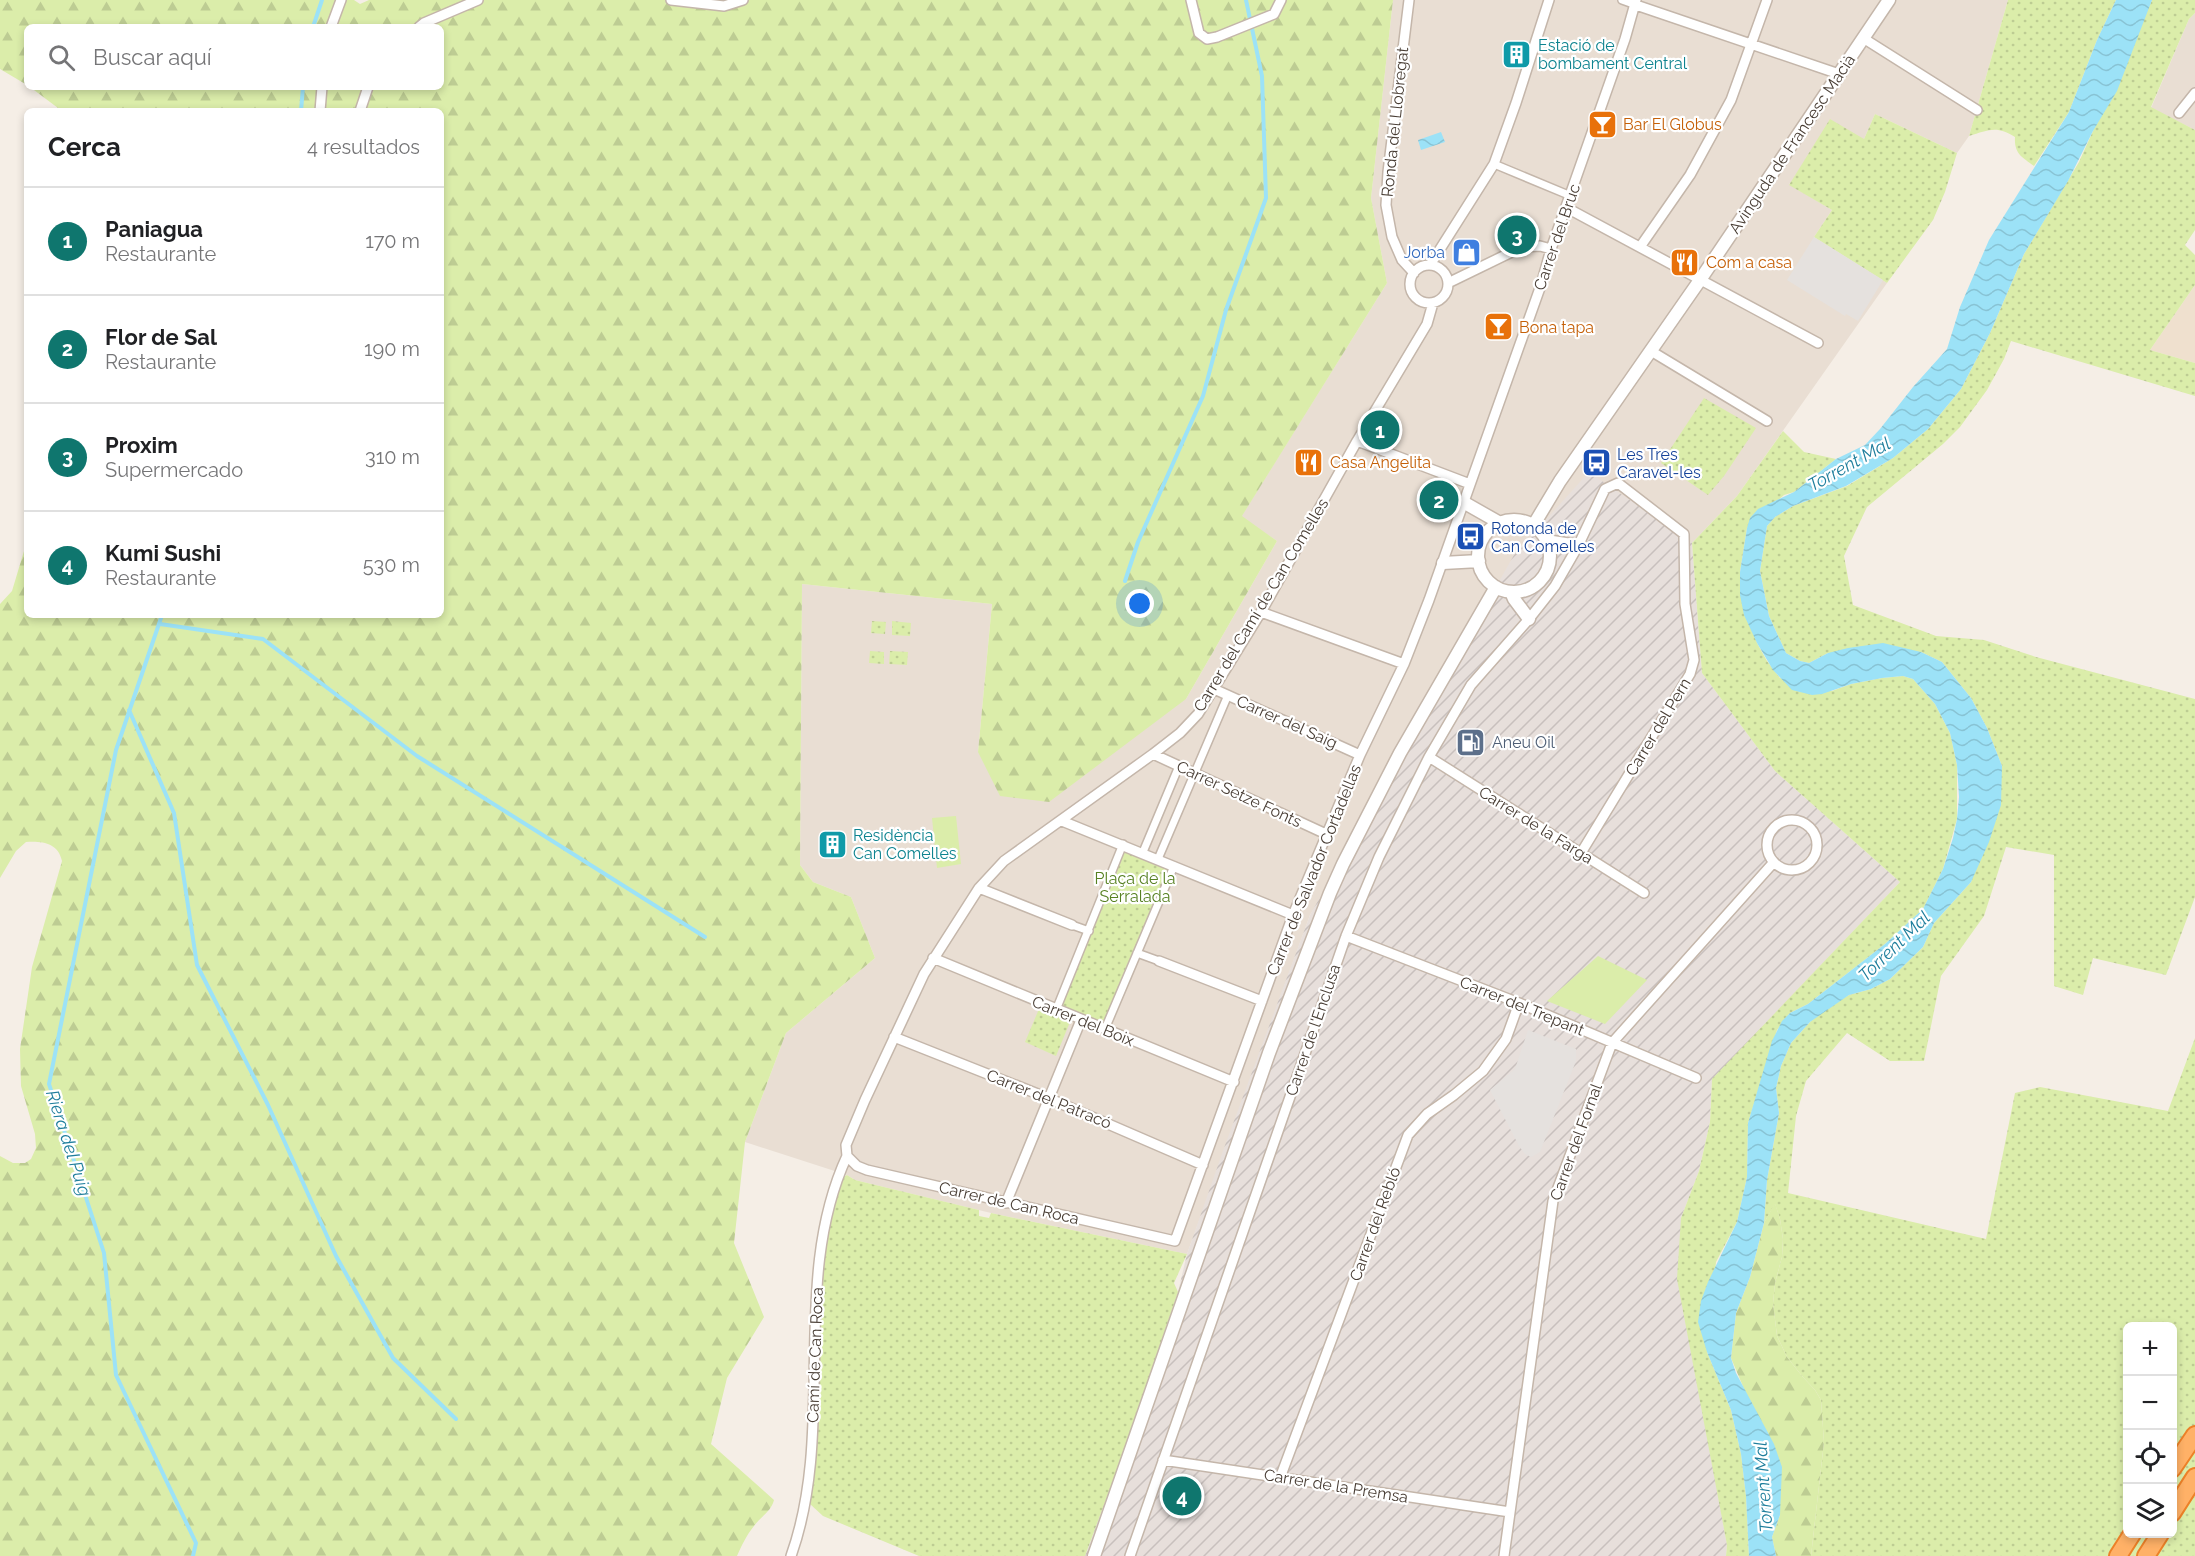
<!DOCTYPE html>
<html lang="es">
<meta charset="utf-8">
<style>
:root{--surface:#fff;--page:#f2f2f2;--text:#202124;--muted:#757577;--line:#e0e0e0;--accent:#0f766e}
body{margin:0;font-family:Raleway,sans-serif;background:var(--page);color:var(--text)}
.controls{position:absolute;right:18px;bottom:18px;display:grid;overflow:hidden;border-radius:9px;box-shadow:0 3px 9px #0003}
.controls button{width:54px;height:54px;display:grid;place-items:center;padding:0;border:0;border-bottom:2px solid var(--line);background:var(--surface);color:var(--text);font:30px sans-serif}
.you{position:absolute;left:1140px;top:604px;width:21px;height:21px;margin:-15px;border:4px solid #fff;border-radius:50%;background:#1a73e8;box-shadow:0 0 0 9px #1a73e833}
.badge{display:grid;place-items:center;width:39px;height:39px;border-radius:50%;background:var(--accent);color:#fff;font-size:20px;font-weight:700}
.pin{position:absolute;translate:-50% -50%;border:3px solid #fff;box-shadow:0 2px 6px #0006}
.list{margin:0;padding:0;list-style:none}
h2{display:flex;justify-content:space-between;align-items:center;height:78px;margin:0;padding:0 24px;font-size:26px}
h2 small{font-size:20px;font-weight:400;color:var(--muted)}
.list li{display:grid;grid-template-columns:39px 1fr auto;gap:18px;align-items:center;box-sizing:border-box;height:108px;padding:0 24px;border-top:2px solid var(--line)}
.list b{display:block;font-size:22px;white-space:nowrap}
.list p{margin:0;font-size:20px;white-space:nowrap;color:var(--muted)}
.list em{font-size:20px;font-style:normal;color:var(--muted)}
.icon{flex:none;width:33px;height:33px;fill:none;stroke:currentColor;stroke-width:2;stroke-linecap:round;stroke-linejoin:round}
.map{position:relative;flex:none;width:2195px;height:1556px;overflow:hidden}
.search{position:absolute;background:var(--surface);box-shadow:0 3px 9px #0003;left:24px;top:24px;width:420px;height:66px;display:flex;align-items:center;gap:15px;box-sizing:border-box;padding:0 21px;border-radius:9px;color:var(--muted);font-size:22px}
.panel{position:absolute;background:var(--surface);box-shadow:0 3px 9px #0003;left:24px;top:108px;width:420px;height:510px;border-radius:9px}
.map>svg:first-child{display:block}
.residential{fill:#e9ded3}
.industrial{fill:url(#industrial-furrows)}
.education{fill:#efe0ce}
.green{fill:url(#green-dots);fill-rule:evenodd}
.forest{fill:url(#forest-firs)}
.pitch{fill:#dbedaa}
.parking{fill:#e5e1de}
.water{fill:url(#water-waves)}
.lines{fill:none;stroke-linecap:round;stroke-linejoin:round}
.stream{stroke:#9ce2f7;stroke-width:4}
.pedestrian-casing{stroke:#c4b6aa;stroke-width:10}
.minor-casing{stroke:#c4b6aa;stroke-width:12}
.tertiary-casing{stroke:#c4b6aa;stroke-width:15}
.motorway-casing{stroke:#ed8128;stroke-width:20}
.pedestrian{stroke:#fff;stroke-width:7}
.minor{stroke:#fff;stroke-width:9}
.tertiary{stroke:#fff;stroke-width:12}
.motorway{stroke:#ffb167;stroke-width:16}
.labels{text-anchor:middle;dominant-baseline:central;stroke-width:4.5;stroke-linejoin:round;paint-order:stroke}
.culture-label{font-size:16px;fill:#0d838f;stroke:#fff;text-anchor:start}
.street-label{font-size:16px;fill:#483d34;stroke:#fff}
.food-label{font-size:16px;fill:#c56008;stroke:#fff;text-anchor:start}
.shop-label{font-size:16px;fill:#366cbe;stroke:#fff;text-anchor:end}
.transit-label{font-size:16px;fill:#164399;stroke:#fff;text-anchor:start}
.service-label{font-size:16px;fill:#4e5e75;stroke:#fff;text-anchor:start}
.park-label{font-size:16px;fill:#568021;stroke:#fff}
.water-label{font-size:18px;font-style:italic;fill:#1f7e9c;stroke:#fff}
</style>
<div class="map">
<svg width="2195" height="1556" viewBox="0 0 2195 1556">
<defs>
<pattern id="industrial-furrows" width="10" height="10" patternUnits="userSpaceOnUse" patternTransform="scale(1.5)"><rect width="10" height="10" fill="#e7dfdb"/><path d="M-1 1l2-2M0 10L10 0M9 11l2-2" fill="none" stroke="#c8c0bd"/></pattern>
<pattern id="green-dots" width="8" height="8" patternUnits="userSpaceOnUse" patternTransform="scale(1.5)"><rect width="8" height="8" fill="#dbedaa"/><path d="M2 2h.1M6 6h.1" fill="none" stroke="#bdcc93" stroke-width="1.8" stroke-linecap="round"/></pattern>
<pattern id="forest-firs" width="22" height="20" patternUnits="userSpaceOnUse" patternTransform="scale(1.5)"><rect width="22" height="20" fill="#dbedaa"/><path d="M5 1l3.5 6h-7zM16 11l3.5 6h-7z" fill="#bdcc93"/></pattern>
<pattern id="water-waves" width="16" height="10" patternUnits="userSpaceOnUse" patternTransform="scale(1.5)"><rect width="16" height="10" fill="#9ce2f7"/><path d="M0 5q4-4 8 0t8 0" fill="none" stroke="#88c3d4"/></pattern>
</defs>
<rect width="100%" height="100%" fill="#f5eee6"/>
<path class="residential" d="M1393,0H2008L1969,136L1957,153L1875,114L1864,139L1789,184L1832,210L1814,237L1887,283L1737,496L1692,543L1589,473L1310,915L1187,1254L991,1213L855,1180L847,1175L745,1142L786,1033L875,958L851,897L813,882L800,865L802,584L992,604L978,752L1186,699L1277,541L1241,517L1387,283L1371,198Z
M2195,13V130L2151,108L2189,19Z"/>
<path class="industrial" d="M1589,472L1692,543L1702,673L1775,771L1900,882L1712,1080L1710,1122L1699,1171L1681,1218L1714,1471L1727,1545L1726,1556H1085L1148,1380L1178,1292L1187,1254L1224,1148L1310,915L1514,555Z"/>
<path class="education" d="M2195,285V363L2150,350Z"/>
<path class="green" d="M2008,0H2116L2097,40L2069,112L2034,166C2022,157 2014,154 2015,137C1997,125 1988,130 1969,136Z
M2152,0H2195V13L2189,19L2151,107L2195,130V230L2185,245L2195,255V285L2150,350L2195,363V396L2011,341L2004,359L1987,390L1960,427L1943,444L1867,507L1844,556L1853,605L1936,636L1984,640L2036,657L2195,699V897L2166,975L2093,958L2083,995L2054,986V855L2006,847L1984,916L1941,976L1924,1061H1890L1847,1033L1806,1081L1796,1116L1788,1193L1986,1239L2015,1093L2040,1087L2168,1111L2195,1038V1556H1811L1824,1442L1821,1400L1815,1390L1802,1376L1787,1357L1777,1336L1773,1303L1775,1283L1782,1257L1783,1239L1780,1219L1775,1204L1764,1223L1767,1180L1779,1113L1776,1088L1781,1066L1791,1043L1810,1022L1830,1006L1849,995L1871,989L1890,979L1923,947L1934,923L1971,882L2002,766L1987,728L1971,698L1942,662L1921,652L1828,653L1809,663L1800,661L1786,653L1769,616L1760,571L1767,526L1775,517L1793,506L1847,486L1893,458L1928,429L1961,389L1990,333L2024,254L2079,162ZM2128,1326H2172V1534H2128Z
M1875,114L1957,153L1945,192L1933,220L1887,283L1814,237L1832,210L1789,185L1830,119L1864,139Z
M1704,398L1756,428L1724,476L1708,495L1661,463Z
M1783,431L1804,452L1836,459L1794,492L1784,495L1747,528L1740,572L1757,643L1767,661L1780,678L1832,691L1851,684L1882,678L1903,676L1913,679L1935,704L1950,733L1957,765V819L1943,869L1923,909L1885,944L1808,1004L1790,1013L1777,1030L1748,1123L1747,1177L1737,1222L1716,1262L1707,1352L1731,1410L1741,1454L1746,1496L1749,1556H1726L1727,1545L1677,1279L1681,1218L1699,1171L1710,1122L1712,1079L1900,882L1775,771L1702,673L1692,543L1737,496Z
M872,621L886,622L885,634L871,633Z
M892,621L911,623L910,636L892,635Z
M870,651L884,652V664L869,663Z
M890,651L908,652L907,665L889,664Z
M1123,844L1174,866L1105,1029L1056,1010Z
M1039,1009L1070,1022L1056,1056L1025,1042Z
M847,1175L855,1180L979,1210V1216L989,1218L991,1213L1187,1254L1174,1283L1178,1292L1125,1448L1085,1556H919L823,1516L810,1504L815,1447L824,1251L841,1178Z"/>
<path class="forest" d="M0,0H354L360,4L369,0H1393L1371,198L1387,283L1242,516L1277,541L1186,699L1049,802L1000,796L978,752L992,604L802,584L800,865L813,882L851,897L875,958L786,1033L745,1142L734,1243L764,1317L727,1378L711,1444L774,1500C771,1512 761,1516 754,1526C746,1536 742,1545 737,1556H0V1156L13,1163H25L31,1159L36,1148L35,1134L21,1086L20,1049L32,967L62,861C58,843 43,841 26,842L16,851L0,878V604L12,591L27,541V615H441V111H62L30,87H441V27H27V85L0,69Z
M1775,1203L1780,1219L1783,1239L1782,1257L1775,1283L1773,1303L1777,1336L1787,1357L1802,1376L1815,1390L1821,1400L1824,1442L1811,1556H1776L1772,1537L1780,1515L1750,1403L1731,1358L1736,1313L1750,1277L1764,1223Z"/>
<path class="pitch" d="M956,816L961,864L937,868L932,818Z
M1598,956L1647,980L1605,1024L1547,1001Z"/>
<path class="parking" d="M1814,237L1883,280L1858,321L1846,314L1845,316L1787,280Z
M1528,1030L1576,1049V1061L1540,1152L1531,1157L1525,1154L1519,1146L1490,1090L1515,1069Z"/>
<path class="water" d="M2116,0H2152L2117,91L2093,131L2068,181L2024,254L1990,333L1961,389L1928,429L1893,458L1846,486L1793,506L1775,517L1767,526L1760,571L1769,616L1786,653L1800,661L1809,663L1828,653L1848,648L1883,643L1921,652L1942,662L1971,698L1987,728L2002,766L2001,805L1989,842L1971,882L1934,923L1923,947L1890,979L1871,989L1849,995L1810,1022L1791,1043L1781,1066L1776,1088L1779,1113L1767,1180L1764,1223L1750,1277L1736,1313L1731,1358L1736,1373L1774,1444L1782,1467L1780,1515L1772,1537L1776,1556H1749L1746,1496L1741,1454L1731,1410L1707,1352L1698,1322L1701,1301L1708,1282L1737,1222L1747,1177L1748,1123L1772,1041L1782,1021L1790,1013L1808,1004L1885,944L1923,909L1943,869L1953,838L1957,819L1959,797L1957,765L1950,733L1935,704L1913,679L1903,676L1882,678L1851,684L1822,694L1812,695L1792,690L1773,670L1757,643L1744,615L1740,595V572L1747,528L1750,518L1758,509L1794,492L1836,459L1865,445L1880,429L1913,387L1947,349L1960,307L1989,240L2069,112L2097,40Z
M1441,132L1445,142L1421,150L1418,140Z"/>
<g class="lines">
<path class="stream" d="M313,27L322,0
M301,111L303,87
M1125,581L1138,542L1203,396L1226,310L1266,198L1262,76L1246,0
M162,615L116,750L49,1084L104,1253L116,1375L196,1543L193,1556
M160,624L263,639L417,756L705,937
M129,710L174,813L197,965L268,1105L336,1256L393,1358L456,1419"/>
<defs>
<path id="pedestrian" d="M1622,0L1636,5
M1494,164L1571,196
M1143,852L1179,766
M1158,859L1228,695
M1072,925L1089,931
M1137,953L1159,961
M1056,1010L1123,844
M1105,1029L1174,866"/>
<path id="minor" d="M671,0L724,6L743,0
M1191,0L1199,33L1207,39L1217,37L1274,14L1281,0
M1409,0L1388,172L1386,205L1392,237L1402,260L1414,273
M1636,5L1839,74
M331,27L341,0
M419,27L424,23L478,0
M1863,38L1977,110
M320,111L322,87
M360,111L368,87
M2179,113L2195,93
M1567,208L1818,343
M1640,247L1690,175L1731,100L1767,0
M1430,265L1494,164L1516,103L1549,0
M1410 284a19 19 0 1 1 38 0a19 19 0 1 1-38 0Z
M1448,283L1522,247L1540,246L1551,249
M1651,351L1767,421
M1357,441L1470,484
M1261,612L1404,664
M1214,689L1360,755
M1153,754L1326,834
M1429,757L1644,893
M1767 845a25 25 0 1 1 50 0a25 25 0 1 1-50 0Z
M1062,821L1293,915
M979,888L1072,925
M1346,936L1519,1003L1696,1078
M933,958L1234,1082
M1159,961L1262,1001
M894,1037L1048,1098L1203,1165
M847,1156L857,1166L867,1170L1175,1241L1293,915L1360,755L1404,664L1429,600L1541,285L1551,249L1625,39L1636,0
M847,1156L846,1145L865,1100L924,974L979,888L1004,861L1153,754L1180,733L1198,714L1261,612L1357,441L1427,324L1433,303
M1006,1203L1081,1020
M1163,1460L1510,1512
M1280,1478L1408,1135L1427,1114L1454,1095L1483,1071L1506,1039L1519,1003
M791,1556C837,1427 789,1281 847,1156
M1130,1556L1346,936L1379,857L1429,757L1471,685L1529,619L1555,586L1578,546L1605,489L1618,483L1684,534L1685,604L1694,660L1690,674L1581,853
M1504,1556L1553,1201L1612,1043L1774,862"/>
<path id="tertiary" d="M1463,502L1500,523
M1478 556a36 36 0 1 1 72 0a36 36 0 1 1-72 0Z
M1533,526L1560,481L1700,280L1889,0
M1546,541L1578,546
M1443,563L1479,561
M1511,592L1514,599L1529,619
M1094,1556L1269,1053L1330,893L1343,864L1400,753L1496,587"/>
<path id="motorway" d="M2172,1469L2195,1435
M2172,1513L2195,1477
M2118,1556L2132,1534
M2146,1556L2160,1534"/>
</defs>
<use href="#pedestrian" class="pedestrian-casing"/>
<use href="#minor" class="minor-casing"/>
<use href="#tertiary" class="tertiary-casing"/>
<use href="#motorway" class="motorway-casing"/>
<use href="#pedestrian" class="pedestrian"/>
<use href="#minor" class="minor"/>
<use href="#tertiary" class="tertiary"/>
<use href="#motorway" class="motorway"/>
</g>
<defs>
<symbol id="building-square" viewBox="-11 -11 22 22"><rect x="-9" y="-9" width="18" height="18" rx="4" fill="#0f9aa8" stroke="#fff"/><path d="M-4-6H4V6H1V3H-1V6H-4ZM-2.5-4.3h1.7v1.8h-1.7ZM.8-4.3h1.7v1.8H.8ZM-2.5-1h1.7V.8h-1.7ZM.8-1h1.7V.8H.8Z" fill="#fff"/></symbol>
<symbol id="bar-square" viewBox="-11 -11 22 22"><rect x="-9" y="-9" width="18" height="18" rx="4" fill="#e8710a" stroke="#fff"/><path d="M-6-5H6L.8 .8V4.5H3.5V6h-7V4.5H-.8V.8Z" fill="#fff"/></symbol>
<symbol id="shop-square" viewBox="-11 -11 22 22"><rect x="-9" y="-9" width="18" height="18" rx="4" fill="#3f7fe0" stroke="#fff"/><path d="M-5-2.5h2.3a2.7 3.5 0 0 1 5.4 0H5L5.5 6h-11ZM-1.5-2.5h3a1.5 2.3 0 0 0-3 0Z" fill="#fff"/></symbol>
<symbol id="restaurant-square" viewBox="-11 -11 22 22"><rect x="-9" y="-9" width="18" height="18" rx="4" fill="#e8710a" stroke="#fff"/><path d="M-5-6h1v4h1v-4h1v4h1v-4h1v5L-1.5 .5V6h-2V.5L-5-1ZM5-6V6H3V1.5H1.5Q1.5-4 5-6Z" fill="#fff"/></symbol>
<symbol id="bus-square" viewBox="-11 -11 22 22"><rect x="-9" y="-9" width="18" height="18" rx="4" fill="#1a4fb4" stroke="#fff"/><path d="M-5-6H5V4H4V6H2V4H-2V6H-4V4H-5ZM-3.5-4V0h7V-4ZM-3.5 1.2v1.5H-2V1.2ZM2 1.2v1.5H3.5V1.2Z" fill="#fff"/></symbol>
<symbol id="fuel-square" viewBox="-11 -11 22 22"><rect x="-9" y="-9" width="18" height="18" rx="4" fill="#5c6f8a" stroke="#fff"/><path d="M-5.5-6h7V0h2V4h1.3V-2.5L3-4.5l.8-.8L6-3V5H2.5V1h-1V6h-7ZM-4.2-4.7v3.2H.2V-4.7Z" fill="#fff"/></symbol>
</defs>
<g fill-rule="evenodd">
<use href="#building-square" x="1500" y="38" width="33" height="33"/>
<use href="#bar-square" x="1586" y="108" width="33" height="33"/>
<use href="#shop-square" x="1450" y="236" width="33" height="33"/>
<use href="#restaurant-square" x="1668" y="246" width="33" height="33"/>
<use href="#bar-square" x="1482" y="310" width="33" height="33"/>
<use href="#restaurant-square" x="1292" y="446" width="33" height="33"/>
<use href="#bus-square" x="1580" y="446" width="33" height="33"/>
<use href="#bus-square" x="1454" y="520" width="33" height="33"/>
<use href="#fuel-square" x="1454" y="726" width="33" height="33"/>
<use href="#building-square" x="816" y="828" width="33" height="33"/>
</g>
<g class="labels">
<g class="culture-label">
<text x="1538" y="45">Estació de<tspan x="1538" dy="18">bombament Central</tspan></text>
<text x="853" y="835">Residència<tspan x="853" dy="18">Can Comelles</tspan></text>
</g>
<g class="street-label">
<text transform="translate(1395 122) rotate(-84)">Ronda del Llobregat</text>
<text transform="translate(1792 144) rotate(-56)">Avinguda de Francesc Macià</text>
<text transform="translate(1557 237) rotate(-71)">Carrer del Bruc</text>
<text transform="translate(1261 605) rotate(-59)">Carrer del Camí de Can Comelles</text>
<text transform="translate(1287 722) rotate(24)">Carrer del Saig</text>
<text transform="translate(1658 727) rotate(-59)">Carrer del Pern</text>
<text transform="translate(1239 794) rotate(25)">Carrer Setze Fonts</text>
<text transform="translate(1536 825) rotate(32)">Carrer de la Farga</text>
<text transform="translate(1314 870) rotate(-68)">Carrer de Salvador Cortadellas</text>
<text transform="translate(1522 1006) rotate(22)">Carrer del Trepant</text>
<text transform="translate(1083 1021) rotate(22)">Carrer del Boix</text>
<text transform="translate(1313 1030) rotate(-71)">Carrer de l'Enclusa</text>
<text transform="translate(1049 1099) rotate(22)">Carrer del Patracó</text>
<text transform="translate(1576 1142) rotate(-70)">Carrer del Fornal</text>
<text transform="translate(1009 1203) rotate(13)">Carrer de Can Roca</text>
<text transform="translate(1375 1224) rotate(-70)">Carrer del Rebló</text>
<text transform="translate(815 1355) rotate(-88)">Camí de Can Roca</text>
<text transform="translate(1336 1486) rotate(9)">Carrer de la Premsa</text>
</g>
<g class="food-label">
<text x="1623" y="124">Bar El Globus</text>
<text x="1706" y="262">Com a casa</text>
<text x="1519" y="327">Bona tapa</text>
<text x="1330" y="462">Casa Angelita</text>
</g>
<g class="shop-label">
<text x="1445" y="252">Jorba</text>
</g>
<g class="transit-label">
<text x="1617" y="454">Les Tres<tspan x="1617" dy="18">Caravel-les</tspan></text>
<text x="1491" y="528">Rotonda de<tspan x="1491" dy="18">Can Comelles</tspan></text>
</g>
<g class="service-label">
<text x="1492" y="742">Aneu Oil</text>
</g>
<g class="park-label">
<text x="1135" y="878">Plaça de la<tspan x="1135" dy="18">Serralada</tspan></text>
</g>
<g class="water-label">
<text transform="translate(1849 464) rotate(-29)">Torrent Mal</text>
<text transform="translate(1894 946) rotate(-44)">Torrent Mal</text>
<text transform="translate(69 1143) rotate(72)">Riera del Puig</text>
<text transform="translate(1763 1487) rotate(-94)">Torrent Mal</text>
</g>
</g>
</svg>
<div class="controls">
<button>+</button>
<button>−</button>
<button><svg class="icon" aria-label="locate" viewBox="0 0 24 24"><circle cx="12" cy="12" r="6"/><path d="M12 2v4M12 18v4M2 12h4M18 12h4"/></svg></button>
<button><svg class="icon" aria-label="layers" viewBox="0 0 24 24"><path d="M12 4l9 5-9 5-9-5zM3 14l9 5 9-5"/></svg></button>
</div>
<div class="you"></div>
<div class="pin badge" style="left:1380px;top:430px">1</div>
<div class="pin badge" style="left:1439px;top:500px">2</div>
<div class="pin badge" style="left:1517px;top:235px">3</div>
<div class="pin badge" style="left:1182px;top:1496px">4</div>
<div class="search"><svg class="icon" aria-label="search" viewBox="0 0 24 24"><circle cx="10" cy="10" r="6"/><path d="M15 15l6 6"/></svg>Buscar aquí</div>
<section class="panel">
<h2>Cerca<small>4 resultados</small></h2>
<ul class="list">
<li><span class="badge">1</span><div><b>Paniagua</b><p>Restaurante</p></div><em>170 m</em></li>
<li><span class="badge">2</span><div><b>Flor de Sal</b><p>Restaurante</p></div><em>190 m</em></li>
<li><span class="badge">3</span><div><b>Proxim</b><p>Supermercado</p></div><em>310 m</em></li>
<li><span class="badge">4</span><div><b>Kumi Sushi</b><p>Restaurante</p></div><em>530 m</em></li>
</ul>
</section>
</div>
